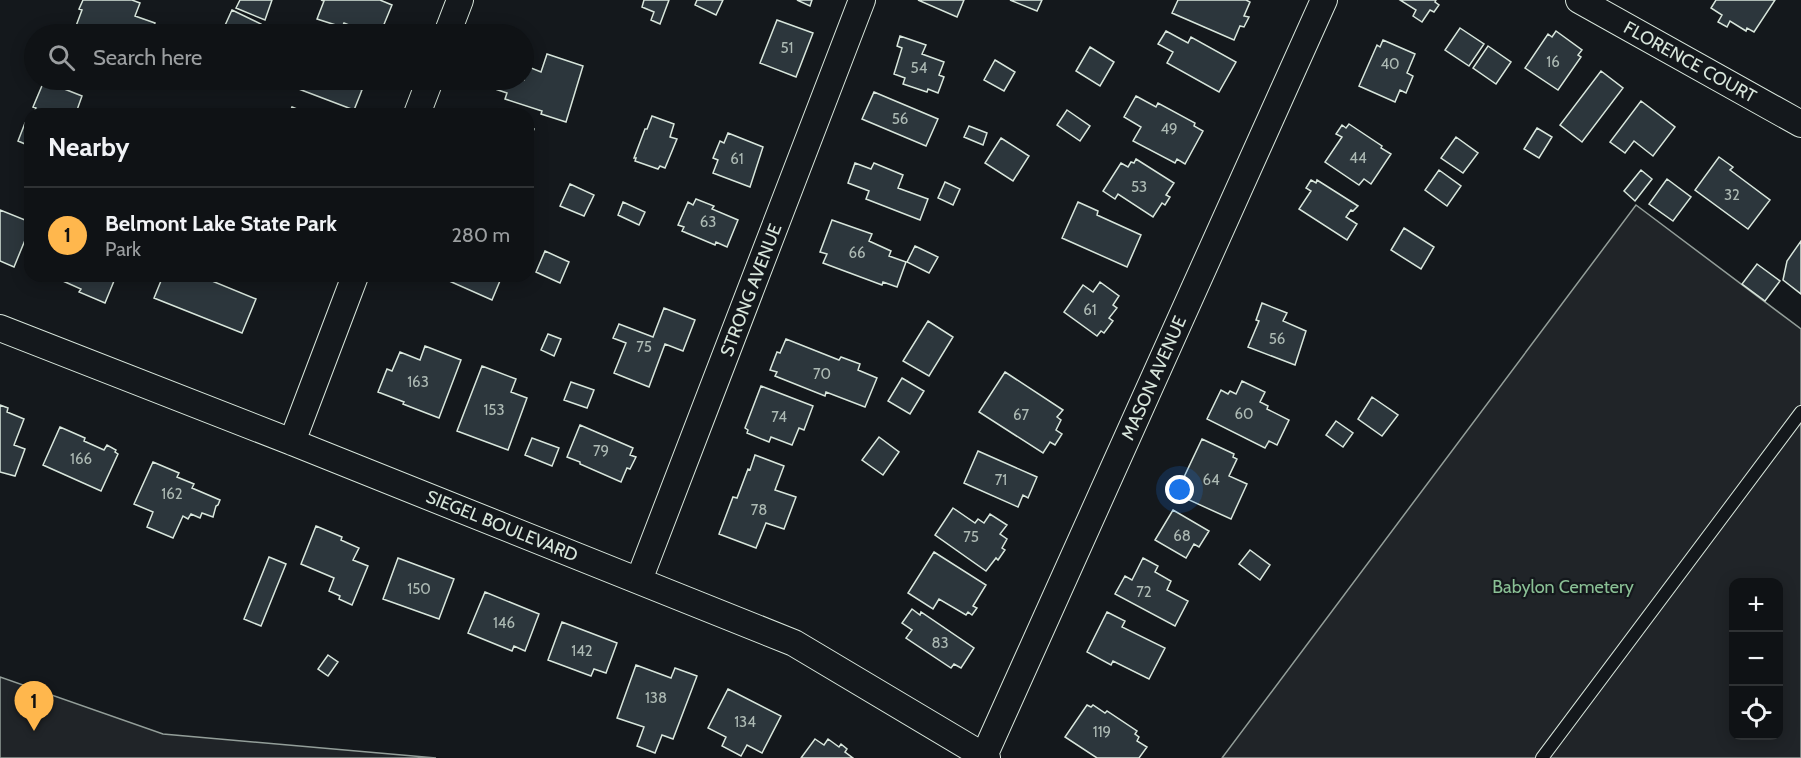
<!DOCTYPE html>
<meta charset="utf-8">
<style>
:root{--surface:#0f1215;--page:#1d2022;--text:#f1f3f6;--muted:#9b9ea0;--line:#2f3234;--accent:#ffb74d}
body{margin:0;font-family:Cabin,sans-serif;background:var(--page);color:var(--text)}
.controls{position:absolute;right:18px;bottom:18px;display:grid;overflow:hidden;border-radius:12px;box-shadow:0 3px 15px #0003}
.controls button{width:54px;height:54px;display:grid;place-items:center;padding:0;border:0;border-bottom:2px solid var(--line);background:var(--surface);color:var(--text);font:30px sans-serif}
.you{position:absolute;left:1180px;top:490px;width:21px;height:21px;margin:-15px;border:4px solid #fff;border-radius:50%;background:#1a73e8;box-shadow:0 0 0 9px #1a73e833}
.badge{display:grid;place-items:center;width:39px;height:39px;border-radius:50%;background:var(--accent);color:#111;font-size:20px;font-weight:700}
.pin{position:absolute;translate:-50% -50px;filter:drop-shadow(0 2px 3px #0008)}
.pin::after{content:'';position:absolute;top:32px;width:21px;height:18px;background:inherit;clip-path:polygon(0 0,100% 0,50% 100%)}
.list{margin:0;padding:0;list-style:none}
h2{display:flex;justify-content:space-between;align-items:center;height:78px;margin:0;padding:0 24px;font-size:26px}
h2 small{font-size:20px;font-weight:400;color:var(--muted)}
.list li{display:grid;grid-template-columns:39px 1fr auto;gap:18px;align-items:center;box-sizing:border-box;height:96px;padding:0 24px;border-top:2px solid var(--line)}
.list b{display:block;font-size:22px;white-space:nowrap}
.list p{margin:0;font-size:20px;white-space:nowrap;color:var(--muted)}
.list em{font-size:20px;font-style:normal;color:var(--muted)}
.icon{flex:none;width:33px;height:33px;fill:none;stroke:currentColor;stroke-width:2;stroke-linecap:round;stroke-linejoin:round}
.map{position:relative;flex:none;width:1801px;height:758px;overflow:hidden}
.search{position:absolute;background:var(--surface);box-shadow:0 3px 15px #0003;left:24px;top:24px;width:510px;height:66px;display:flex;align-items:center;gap:15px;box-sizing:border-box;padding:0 21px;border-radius:33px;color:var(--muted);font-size:22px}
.panel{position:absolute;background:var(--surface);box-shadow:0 3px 15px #0003;left:24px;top:108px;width:510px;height:174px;border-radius:18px}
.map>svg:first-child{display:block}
.green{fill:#202428;stroke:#939e99;stroke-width:1.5;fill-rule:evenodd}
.building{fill:#2c363c;stroke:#d8e6dc;stroke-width:1.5}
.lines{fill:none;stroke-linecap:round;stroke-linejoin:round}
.service-casing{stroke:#d8e6dc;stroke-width:14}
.minor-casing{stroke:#d8e6dc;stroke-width:28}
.service{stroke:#14181c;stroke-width:12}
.minor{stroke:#14181c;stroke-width:26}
.labels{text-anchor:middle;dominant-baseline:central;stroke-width:4.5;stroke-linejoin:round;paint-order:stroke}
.number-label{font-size:15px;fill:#adbab4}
.street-label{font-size:18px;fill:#d8e6dc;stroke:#14181c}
.park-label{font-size:18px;fill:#8ac095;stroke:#14181c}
</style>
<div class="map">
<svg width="1801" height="758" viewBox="0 0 1801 758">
<rect width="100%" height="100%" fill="#14181c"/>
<path class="green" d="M1636,205L1801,329V758H1222ZM1734,582H1778V736H1734Z
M0,677L163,734L436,758H0Z"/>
<path class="building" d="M83,0H132L140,3L135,16L155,23L151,34H73L82,10L79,9Z
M240,0H272L265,20L236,8Z
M321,0H380L392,5L380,34H378L371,32V34L344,23L342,27L317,19L324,1Z
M644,0H669L660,24L651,20L654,12L642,7Z
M697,0H723L716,15L695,5Z
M797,0H812L810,6Z
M918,0H964L957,17Z
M1010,0H1042L1037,11Z
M1178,0H1246L1250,2L1244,16L1249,17L1244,27L1240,26L1234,40L1172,13Z
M1400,0H1436L1435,2L1439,5L1434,12L1430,10L1422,22L1413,16L1416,10Z
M1716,0H1775L1754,32L1747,28L1746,31L1730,21L1727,27L1718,22L1722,15L1711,8Z
M232,10L261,24L256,34H228L222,32Z
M777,20L813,33L796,77L760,63Z
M1460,28L1484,44L1469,66L1445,50Z
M1166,31L1188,43L1191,37L1236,62L1219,92L1167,63L1173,52L1158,44Z
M1556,31L1582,50L1578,55L1581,57L1558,90L1525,68L1548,34L1552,37Z
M900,36L926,45L922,54L944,62L939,75L944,77L938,93L928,89L927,92L903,84L905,78L894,74L902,48L897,46Z
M1383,40L1415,54L1407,73L1413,76L1406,93L1400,90L1395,102L1359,86L1377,45L1380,47Z
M1488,46L1511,62L1496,84L1473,68Z
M1090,47L1114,62L1100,86L1076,71Z
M547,54L583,66L566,122L541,114L542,111L505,99L507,93L495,89L498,80H497H524V65L541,72Z
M995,60L1015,72L1004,91L984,80Z
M1601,71L1623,88L1582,142L1560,125Z
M275,80H349L348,84L362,90L354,110Z
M44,81L82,96L77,110L87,114H34L36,108L33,107Z
M874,92L938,119L926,146L862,119Z
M1136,96L1156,107L1158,103L1195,123L1194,126L1203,131L1185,164L1177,159L1175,163L1133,141L1141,127L1124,117Z
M1641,101L1675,127L1653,156L1634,141L1625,153L1610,142Z
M292,107L309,114H289Z
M1067,110L1090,126L1080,141L1057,125Z
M652,116L674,124L670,137L677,139L665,168L660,166L658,169L635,161L636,158H634L645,129H647Z
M25,123L30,125V146L18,141Z
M1349,124L1382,146L1381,148L1391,154L1371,184L1364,179L1359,185L1325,162L1342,137L1336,134L1342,125L1346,128Z
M969,126L987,133L983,145L964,137Z
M528,127L534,129L529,142L532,144L528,155Z
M1537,128L1552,137L1539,158L1524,149Z
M728,133L763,147L750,187L713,173L718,160L713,158L720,141L724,143Z
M1456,137L1478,153L1463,173L1441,158Z
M1001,138L1029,156L1013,181L985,163Z
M1719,157L1733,167L1730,170L1770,200L1748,229L1695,190Z
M1136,159L1174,183L1166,195L1170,197L1165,205L1162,203L1153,217L1118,194L1115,199L1103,191L1121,163L1128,167L1131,162L1134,163Z
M855,163L871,169L874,163L903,175L898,188L928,199L920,220L866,199L869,191L848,183Z
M1439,170L1461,186L1447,206L1425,190Z
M1641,170L1652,179L1635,201L1624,191Z
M1667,179L1691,197L1673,221L1649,204Z
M1311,180L1316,183L1317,180L1358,206L1353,211L1351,210L1346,217L1357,224L1347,240L1299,209L1311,191L1306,188Z
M945,182L960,189L953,205L938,198Z
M570,184L594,195L584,216L560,206Z
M696,199L714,206L712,209L738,220L727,247L716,242L715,245L682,231L684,227L678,225L688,202L693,205Z
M623,202L645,212L639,225L618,215Z
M1078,202L1098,211L1097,215L1141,235L1127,267L1062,238Z
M0,210L30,222V228L14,267L0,261Z
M832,220L872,234L869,241L891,251L889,256L906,262L897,287L883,282L882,285L823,263L827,254L820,252Z
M1404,228L1434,247L1421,269L1391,250Z
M1801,241V294L1783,280L1787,261Z
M915,246L938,257L929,273L907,262Z
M545,251L569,262L560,283L536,272Z
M1757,264L1780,281L1765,301L1742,284Z
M65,276H116L105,303L79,292L81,289L63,281Z
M163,276H200L256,299L242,333L154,298Z
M438,276H502L492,300Z
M1100,282L1119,296L1113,305L1117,308L1109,318L1113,321L1104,333L1101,331L1097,336L1064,312L1083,285L1093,292Z
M1262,303L1287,313L1283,321L1306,331L1295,365L1248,347L1259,321L1256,320Z
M664,308L695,320L683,351L665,344L649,387L614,373L626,343L613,338L619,324L653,337Z
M928,321L953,337L929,376L903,361Z
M548,334L561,339L554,356L541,350Z
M786,339L839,360L841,357L860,364L858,370L877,378L865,407L826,392L825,396L775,376L777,372L770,370L777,352L780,353Z
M425,346L461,360L439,418L403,404L404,402L378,392L387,369L392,371L400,352L420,360Z
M482,366L516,379L511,392L527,398L508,450L457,431Z
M1005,372L1063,410L1057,417L1061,420L1056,430L1062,434L1055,445L1050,442L1043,453L979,412Z
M902,378L924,391L910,414L888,401Z
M1242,381L1265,392L1260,402L1268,406L1267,409L1289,420L1277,445L1269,441L1265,448L1207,419L1221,390L1228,394L1230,391L1236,394Z
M571,382L594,390L587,408L564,400Z
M761,386L813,406L804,430L799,428L792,445L771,437L769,442L747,433L748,430L745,428Z
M1372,397L1398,415L1382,436L1358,419Z
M0,405L8,408L7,412L24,419L14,445L25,449L15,476L0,472Z
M1336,421L1353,433L1343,447L1326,435Z
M580,425L633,448L630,455L636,457L630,469L627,468L621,482L580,464V462L567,457Z
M60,427L85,438L84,441L104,450L107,445L116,450L115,452L118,454L101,491L43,465Z
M879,437L899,452L883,475L862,460Z
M532,438L559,448L552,466L525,455Z
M1202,439L1234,454L1233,457L1237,459L1229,476L1247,484L1231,519L1176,494Z
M978,451L1037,477L1028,498L1023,495L1018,507L964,483Z
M755,455L784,466L775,490L796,497L784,529L766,523L756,548L719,534L733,497L737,498L748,469L750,470Z
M153,462L179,473L177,477L194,484L192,488L220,500L218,505L216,506L213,517L202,513L200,518L191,514L188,519L183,516L173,538L147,527L153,512L134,504Z
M953,508L975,523L978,519L984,523L990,514L1007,525L1000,534L1007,539L1002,548L1005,550L998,560L996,558L986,571L935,535Z
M1173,510L1209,531L1199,547L1194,544L1186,558L1155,540Z
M316,526L342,537L341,540L359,548L353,560L368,566L352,605L339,599L340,596L329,591L334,578L301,564Z
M1250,550L1270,565L1260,580L1239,564Z
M934,552L986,585L973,606L977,608L972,615L968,612L966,615L939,599L933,609L908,593Z
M269,557L286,564L261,626L244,619Z
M398,558L454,579L439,619L383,599Z
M1143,558L1158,566L1155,572L1171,581L1167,590L1188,601L1175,626L1115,594L1125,576L1132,580Z
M485,592L539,614L525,651L514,646L512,651L468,633Z
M912,609L920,615L921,612L974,648L961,668L954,664L951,668L906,638L912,630L902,623Z
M1107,612L1125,621L1122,627L1165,648L1149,679L1113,661L1111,665L1087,652Z
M562,622L617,643L606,673L594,669L591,676L548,660Z
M328,655L338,662L328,676L318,669Z
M636,665L671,678L675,668L697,676L673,739L662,735L655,753L637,746L644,727L617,718Z
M728,689L781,716L762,753L747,745L741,756L722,746L726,737L708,728Z
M1087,705L1091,707L1093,705L1105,713L1107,711L1137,731L1135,734L1139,737L1137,741L1147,747L1139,758H1097L1065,737Z
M815,739L824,745L828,739L839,747L841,744L847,749L845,752L853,758H801Z"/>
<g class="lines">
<defs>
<path id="service" d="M1542,758L1801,412"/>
<path id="minor" d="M1579,0L1801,124
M447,34L460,0
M417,114L430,80
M0,328L292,442L794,643L987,758
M292,442L355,276
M639,580L862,0
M984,756L1324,0"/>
</defs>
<use href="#service" class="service-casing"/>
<use href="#minor" class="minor-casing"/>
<use href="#service" class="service"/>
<use href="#minor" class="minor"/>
</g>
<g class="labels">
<g class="number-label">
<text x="787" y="48">51</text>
<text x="1553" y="62">16</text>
<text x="1390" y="64">40</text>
<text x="919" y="68">54</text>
<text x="900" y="119">56</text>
<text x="1169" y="129">49</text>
<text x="1358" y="158">44</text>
<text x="737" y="159">61</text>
<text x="1139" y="187">53</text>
<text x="1732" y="195">32</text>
<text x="708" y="222">63</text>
<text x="857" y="253">66</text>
<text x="1090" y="310">61</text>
<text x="1277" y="339">56</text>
<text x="644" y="347">75</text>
<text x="822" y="374">70</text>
<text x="418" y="382">163</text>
<text x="494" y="410">153</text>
<text x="1244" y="414">60</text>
<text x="1021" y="415">67</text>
<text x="779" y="417">74</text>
<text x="601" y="451">79</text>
<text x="81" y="459">166</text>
<text x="1001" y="480">71</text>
<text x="1211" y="480">64</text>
<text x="172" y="494">162</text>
<text x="759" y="510">78</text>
<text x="1182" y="536">68</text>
<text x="971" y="537">75</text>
<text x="419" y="589">150</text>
<text x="1144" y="592">72</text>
<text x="504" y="623">146</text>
<text x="940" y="643">83</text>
<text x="582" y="651">142</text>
<text x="656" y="698">138</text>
<text x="745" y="722">134</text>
<text x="1102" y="732">119</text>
</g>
<g class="street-label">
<text transform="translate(1690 62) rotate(29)">FLORENCE COURT</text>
<text transform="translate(751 290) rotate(-69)">STRONG AVENUE</text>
<text transform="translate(1154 378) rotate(-66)">MASON AVENUE</text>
<text transform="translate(502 526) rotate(22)">SIEGEL BOULEVARD</text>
</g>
<g class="park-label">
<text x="1563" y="587">Babylon Cemetery</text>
</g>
</g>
</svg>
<div class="controls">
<button>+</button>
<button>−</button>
<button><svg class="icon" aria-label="locate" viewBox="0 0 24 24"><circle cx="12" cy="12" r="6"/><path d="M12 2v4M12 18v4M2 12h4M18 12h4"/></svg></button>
</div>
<div class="you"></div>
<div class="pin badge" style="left:34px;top:731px">1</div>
<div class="search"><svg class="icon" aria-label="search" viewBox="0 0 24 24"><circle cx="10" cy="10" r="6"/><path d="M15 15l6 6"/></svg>Search here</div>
<section class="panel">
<h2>Nearby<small></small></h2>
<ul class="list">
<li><span class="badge">1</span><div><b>Belmont Lake State Park</b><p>Park</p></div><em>280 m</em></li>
</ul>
</section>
</div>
